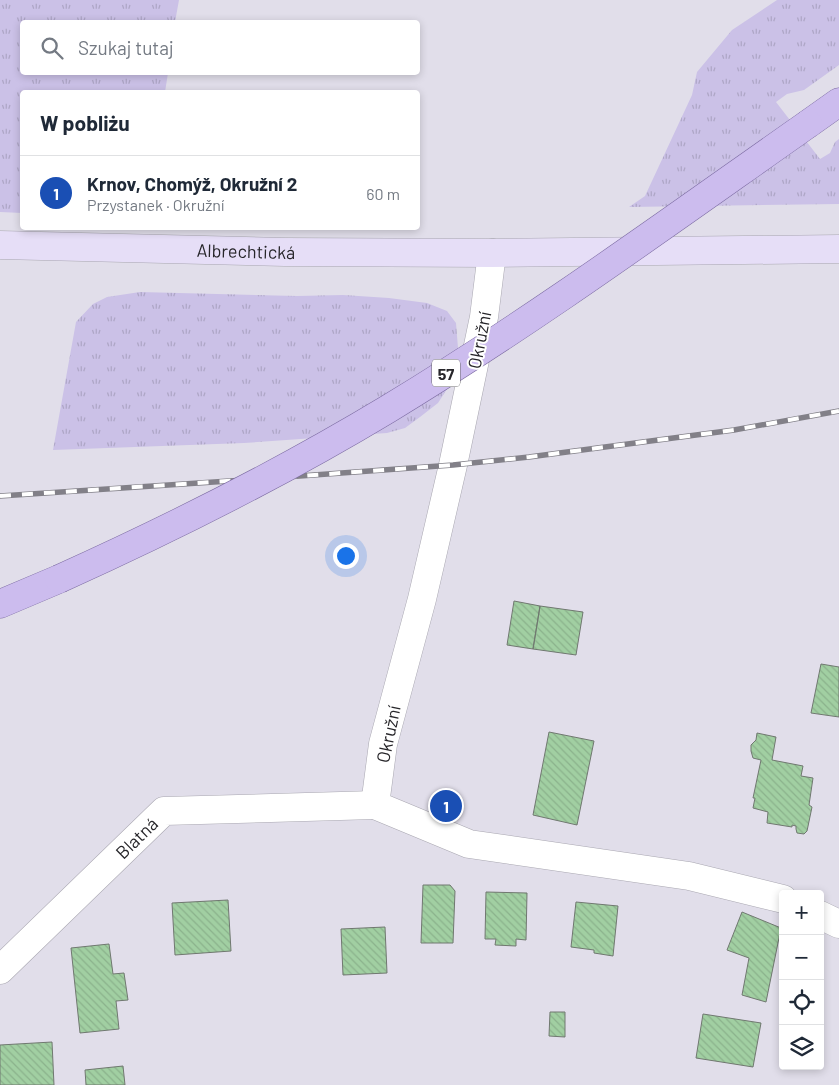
<!DOCTYPE html>
<html lang="pl">
<meta charset="utf-8">
<style>
:root{--surface:#fff;--page:#f2f2f3;--text:#1f2937;--muted:#747a83;--line:#e0e1e3;--accent:#218031}
body{margin:0;font-family:Barlow,sans-serif;background:var(--page);color:var(--text)}
.controls{position:absolute;right:15px;bottom:15px;display:grid;overflow:hidden;border-radius:5px;box-shadow:0 2px 8px #0003}
.controls button{width:45px;height:45px;display:grid;place-items:center;padding:0;border:0;border-bottom:1px solid var(--line);background:var(--surface);color:var(--text);font:25px sans-serif}
.you{position:absolute;left:345px;top:555px;width:18px;height:18px;margin:-12px;border:4px solid #fff;border-radius:50%;background:#1a73e8;box-shadow:0 0 0 8px #1a73e833}
.badge{display:grid;place-items:center;width:32px;height:32px;border-radius:50%;background:var(--accent);color:#fff;font-size:16px;font-weight:700}
.pin{position:absolute;translate:-50% -50%;border:2px solid #fff;box-shadow:0 1px 5px #0006}
.list{margin:0;padding:0;list-style:none}
h2{display:flex;justify-content:space-between;align-items:center;height:65px;margin:0;padding:0 20px;font-size:21px}
h2 small{font-size:16px;font-weight:400;color:var(--muted)}
.list li{display:grid;grid-template-columns:32px 1fr auto;gap:15px;align-items:center;box-sizing:border-box;height:75px;padding:0 20px;border-top:1px solid var(--line)}
.list b{display:block;font-size:19px;white-space:nowrap}
.list p{margin:0;font-size:16px;white-space:nowrap;color:var(--muted)}
.list em{font-size:16px;font-style:normal;color:var(--muted)}
.icon{flex:none;width:28px;height:28px;fill:none;stroke:currentColor;stroke-width:2;stroke-linecap:round;stroke-linejoin:round}
.map{position:relative;flex:none;width:839px;height:1085px;overflow:hidden}
.search{position:absolute;background:var(--surface);box-shadow:0 2px 8px #0003;left:20px;top:20px;width:400px;height:55px;display:flex;align-items:center;gap:12px;box-sizing:border-box;padding:0 18px;border-radius:5px;color:var(--muted);font-size:19px}
.panel{position:absolute;background:var(--surface);box-shadow:0 2px 8px #0003;left:20px;top:90px;width:400px;height:140px;border-radius:5px}
.map>svg:first-child{display:block}
.grass{fill:url(#grass-tufts)}
.building{fill:url(#building-back-hatch);stroke:#707870}
.lines{fill:none;stroke-linecap:round;stroke-linejoin:round}
.street-casing{stroke:#a9a7b1;stroke-width:29}
.secondary-casing{stroke:#a9a7b1;stroke-width:29}
.primary-casing{stroke:#7c6ba2;stroke-width:29}
.street{stroke:#fff;stroke-width:28}
.secondary{stroke:#e6def7;stroke-width:28}
.primary{stroke:#ccbcee;stroke-width:28}
.rail-casing{stroke:#828088;stroke-width:5.5}
.rail{stroke:#fff;stroke-width:4;stroke-dasharray:11;stroke-linecap:butt}
.primary-bridge-casing{stroke:#7c6ba2;stroke-width:29;stroke-linecap:butt}
.primary-bridge{stroke:#ccbcee;stroke-width:28}
.labels{text-anchor:middle;dominant-baseline:central;stroke-width:4;stroke-linejoin:round;paint-order:stroke}
.shield{fill:#fff;stroke:#68676a;stroke-width:1}
.shield-label{font-size:16px;font-weight:bold;fill:#27262a}
.street-label{font-size:18px;fill:#27262a;stroke:#fff}
</style>
<div class="map">
<svg width="839" height="1085" viewBox="0 0 839 1085">
<defs>
<pattern id="grass-tufts" width="24" height="20" patternUnits="userSpaceOnUse" patternTransform="scale(1.25)"><rect width="24" height="20" fill="#cbc1e7"/><path d="M3 7l-1-3M5 7V3M7 7l1-3M15 17l-1-3M17 17v-4M19 17l1-3" fill="none" stroke="#aea6c6"/></pattern>
<pattern id="building-back-hatch" width="6" height="6" patternUnits="userSpaceOnUse" patternTransform="scale(1.25)"><rect width="6" height="6" fill="#a1cfa2"/><path d="M-1 5l2 2M0 0l6 6M5-1l2 2" fill="none" stroke="#8bb28c"/></pattern>
</defs>
<rect width="100%" height="100%" fill="#e1deea"/>
<path class="grass" d="M0,0H179L175,22H22V72L168,73L165,92H22V213L0,212Z
M777,0H839V65L804,90L787,94L776,102L820,159L830,153L835,142L839,139V204L629,207L645,196L692,95L697,72L732,30Z
M140,292L297,296L343,295L389,298L427,303L447,311L456,323L458,348L455,370L447,389L438,403L420,417L405,428L387,433L244,443L53,450L76,322L93,304L107,297Z"/>
<path class="building" d="M514,601L540,606L533,649L507,645Z
M540,606L583,612L576,655L533,649Z
M821,664L839,667V717L811,713Z
M549,732L594,741L577,825L533,815Z
M757,733L776,737L772,760L803,766L801,776L813,778L809,805L812,807L807,831L804,834L797,833L796,829V826L792,825V827L767,823L768,812L753,808L755,798H753L761,760L753,758L751,751V745L756,740Z
M423,885H450L455,891L453,943H421Z
M486,892L527,893L526,940L516,939V946L495,945L496,939H485Z
M228,900L231,951L175,955L172,903Z
M576,902L618,906L613,956L594,953V950L571,947Z
M742,912L781,928L766,1002L742,995L749,958L727,950Z
M385,927L387,973L343,975L341,929Z
M109,944L113,974L124,973L128,1000L116,1001L119,1029L80,1033L71,948Z
M550,1012H565V1037L549,1036Z
M703,1014L761,1023L753,1067L696,1058Z
M52,1042L54,1085H0V1045Z
M123,1066L125,1085H86L85,1070Z"/>
<g class="lines">
<defs>
<g id="street">
<path d="M492,253L484,317L453,465L422,599L383,744L375,805L469,844L689,876L783,899"/>
<path d="M820,915L839,924"/>
<path id="s1" d="M0,970L164,811L375,805"/>
</g>
<g id="secondary">
<path id="s2" d="M0,245L285,252L492,253L839,249"/>
</g>
<path id="primary" d="M808,124L839,102
M0,604L59,579"/>
</defs>
<use href="#street" class="street-casing"/>
<use href="#secondary" class="secondary-casing"/>
<use href="#primary" class="primary-casing"/>
<use href="#street" class="street"/>
<use href="#secondary" class="secondary"/>
<use href="#primary" class="primary"/>
<defs>
<path id="rail" d="M0,496L258,479L453,465L529,457L734,430L839,411"/>
</defs>
<use href="#rail" class="rail-casing"/>
<use href="#rail" class="rail"/>
<defs>
<path id="primary-bridge" d="M59,579C172,528 282,473 388,409C533,321 670,221 808,124"/>
</defs>
<use href="#primary-bridge" class="primary-bridge-casing"/>
<use href="#primary-bridge" class="primary-bridge"/>
</g>
<g class="labels">
<rect class="shield" x="432" y="359.5" width="28" height="27" rx="4"/>
<g class="shield-label">
<text x="446" y="373">57</text>
</g>
<g class="street-label">
<text stroke="none"><textPath href="#s2" startOffset="246">Albrechtická</textPath></text>
<text transform="translate(479 340) rotate(-79)">Okružní</text>
<text transform="translate(388 734) rotate(-78)">Okružní</text>
<text stroke="none"><textPath href="#s1" startOffset="190">Blatná</textPath></text>
</g>
</g>
</svg>
<div class="controls">
<button>+</button>
<button>−</button>
<button><svg class="icon" aria-label="locate" viewBox="0 0 24 24"><circle cx="12" cy="12" r="6"/><path d="M12 2v4M12 18v4M2 12h4M18 12h4"/></svg></button>
<button><svg class="icon" aria-label="layers" viewBox="0 0 24 24"><path d="M12 4l9 5-9 5-9-5zM3 14l9 5 9-5"/></svg></button>
</div>
<div class="you"></div>
<div class="pin badge" style="left:446px;top:806px;background:#1a4fb4">1</div>
<div class="search"><svg class="icon" aria-label="search" viewBox="0 0 24 24"><circle cx="10" cy="10" r="6"/><path d="M15 15l6 6"/></svg>Szukaj tutaj</div>
<section class="panel">
<h2>W pobliżu<small></small></h2>
<ul class="list">
<li><span class="badge" style="background:#1a4fb4">1</span><div><b>Krnov, Chomýž, Okružní 2</b><p>Przystanek · Okružní</p></div><em>60 m</em></li>
</ul>
</section>
</div>
